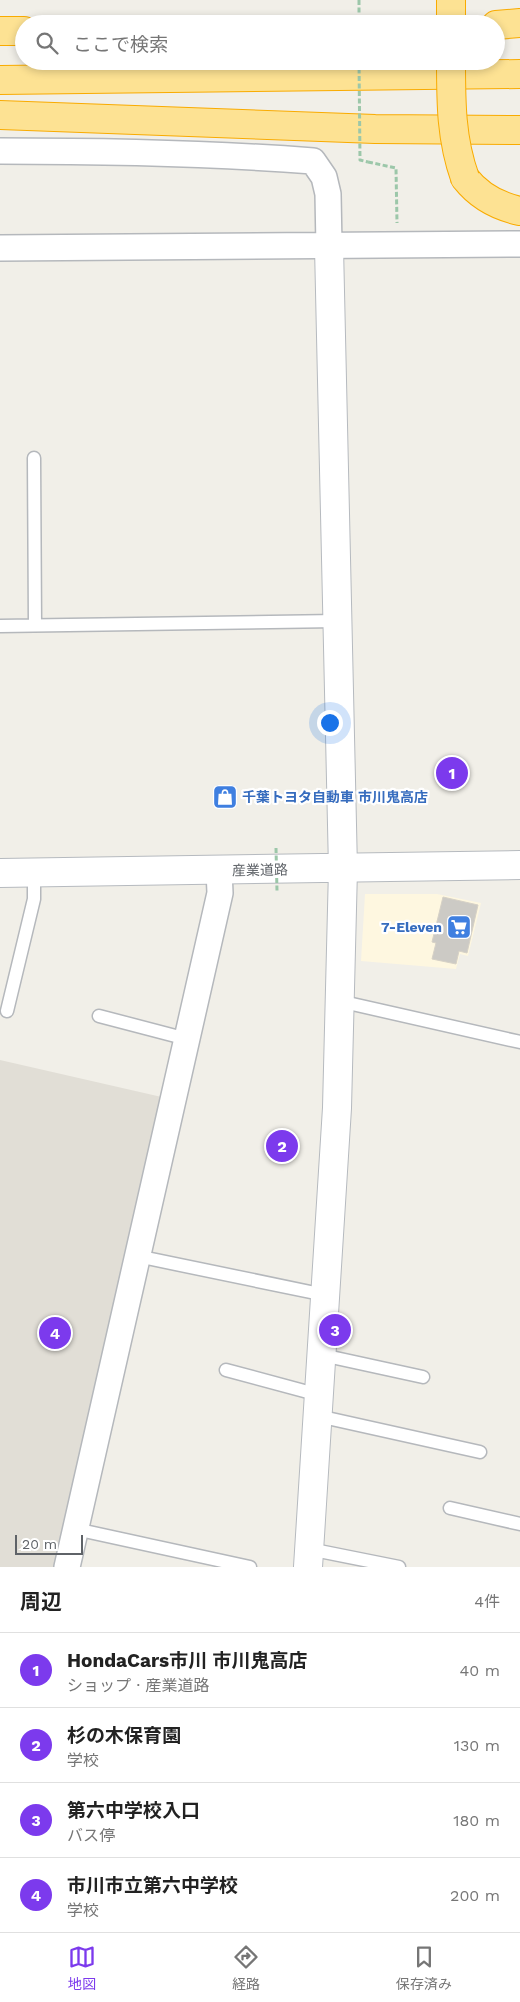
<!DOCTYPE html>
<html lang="ja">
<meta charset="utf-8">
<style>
:root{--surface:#fff;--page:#f6f6f6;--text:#222;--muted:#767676;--line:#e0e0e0;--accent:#7c3aed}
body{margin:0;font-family:"Work Sans","Noto Sans JP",sans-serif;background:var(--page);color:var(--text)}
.scale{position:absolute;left:15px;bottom:12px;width:68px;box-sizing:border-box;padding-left:5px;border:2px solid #5f6368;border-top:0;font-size:14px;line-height:18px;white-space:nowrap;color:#5f6368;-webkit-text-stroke:4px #fff;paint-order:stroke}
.you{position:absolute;left:329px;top:722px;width:18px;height:18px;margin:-12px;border:4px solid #fff;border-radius:50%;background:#1a73e8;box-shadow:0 0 0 8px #1a73e833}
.badge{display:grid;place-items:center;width:32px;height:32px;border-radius:50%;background:var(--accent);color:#fff;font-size:16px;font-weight:700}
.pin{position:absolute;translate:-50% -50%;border:2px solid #fff;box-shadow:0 1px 5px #0006}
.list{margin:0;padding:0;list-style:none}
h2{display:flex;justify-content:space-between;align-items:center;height:65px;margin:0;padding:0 20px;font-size:21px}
h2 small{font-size:16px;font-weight:400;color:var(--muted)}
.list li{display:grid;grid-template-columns:32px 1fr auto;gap:15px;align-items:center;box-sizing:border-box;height:75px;padding:0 20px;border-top:1px solid var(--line)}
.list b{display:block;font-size:19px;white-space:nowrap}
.list p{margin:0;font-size:16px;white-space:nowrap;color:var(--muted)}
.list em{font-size:16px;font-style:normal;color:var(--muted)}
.icon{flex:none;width:28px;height:28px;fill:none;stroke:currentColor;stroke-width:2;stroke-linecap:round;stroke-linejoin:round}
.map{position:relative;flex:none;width:520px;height:1567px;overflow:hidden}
.search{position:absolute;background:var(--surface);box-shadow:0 2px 8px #0003;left:15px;right:15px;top:15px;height:55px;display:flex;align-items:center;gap:12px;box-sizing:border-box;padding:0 18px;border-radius:28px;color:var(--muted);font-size:19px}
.sheet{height:365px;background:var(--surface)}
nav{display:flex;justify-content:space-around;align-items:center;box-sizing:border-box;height:70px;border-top:1px solid var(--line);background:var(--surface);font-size:14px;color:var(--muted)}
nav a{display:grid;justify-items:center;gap:2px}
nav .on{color:var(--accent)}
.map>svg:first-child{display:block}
.commercial{fill:#fef7e0}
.education{fill:#e1ded6}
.building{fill:#cccac5;stroke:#d6d1c6}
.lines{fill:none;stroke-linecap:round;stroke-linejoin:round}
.lane-casing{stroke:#b5b8bc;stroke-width:15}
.street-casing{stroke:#b5b8bc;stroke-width:28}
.secondary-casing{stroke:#b6babf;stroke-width:30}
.highway-casing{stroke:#f9ab00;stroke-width:30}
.path{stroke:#9cc7a9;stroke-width:3;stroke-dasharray:5 2.5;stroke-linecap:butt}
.lane{stroke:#fff;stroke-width:12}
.street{stroke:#fff;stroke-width:25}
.secondary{stroke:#fff;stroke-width:28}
.highway{stroke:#fde293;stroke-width:28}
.highway-bridge-casing{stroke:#f9ab00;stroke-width:30;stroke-linecap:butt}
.path-bridge{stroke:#9cc7a9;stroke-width:3;stroke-dasharray:5 2.5;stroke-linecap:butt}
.highway-bridge{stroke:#fde293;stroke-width:28}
.labels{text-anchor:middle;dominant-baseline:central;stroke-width:4.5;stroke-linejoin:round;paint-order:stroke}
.shop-label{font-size:14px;font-weight:bold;fill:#366cbe;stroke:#fff;text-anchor:start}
.street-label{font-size:14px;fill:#5f6368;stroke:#fff}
</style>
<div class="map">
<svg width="520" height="1567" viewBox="0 0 520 1567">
<rect width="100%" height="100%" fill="#f1efe8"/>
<path class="commercial" d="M365,894H437L481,903L468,956L460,954L456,969L361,961Z"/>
<path class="education" d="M0,1060L166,1098L55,1567H0Z"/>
<path class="building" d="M443,897L478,905L467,953L459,951L456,964L432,959L436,943L432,942Z"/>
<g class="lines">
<defs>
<path id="lane" d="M34,458L35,625
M0,626L337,621
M339,1001L520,1042
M7,1011L34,899V873
M99,1016L187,1039
M137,1256L325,1295
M322,1355L423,1377
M226,1370L319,1395
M318,1416L480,1452
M450,1508L520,1524
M75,1529L250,1567
M309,1549L399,1567"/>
<path id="street" d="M0,151C104,151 209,153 313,161L324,177L328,194L329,247
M0,248L520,244
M67,1567L220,893L219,870"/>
<path id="secondary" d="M0,873L520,865
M308,1567L337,1108L343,869L329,247"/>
<path id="highway" d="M451,0V24
M496,25L520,23
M0,31H24
M0,80L520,74
M0,115L375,129L520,130
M465,178C479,196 497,206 520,211"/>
</defs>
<use href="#lane" class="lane-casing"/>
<use href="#street" class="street-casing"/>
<use href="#secondary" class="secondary-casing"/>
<use href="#highway" class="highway-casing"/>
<path class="path" d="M359,0V24
M368,162L396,168L397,223"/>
<use href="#lane" class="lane"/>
<use href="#street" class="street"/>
<use href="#secondary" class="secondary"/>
<use href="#highway" class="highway"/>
<defs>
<path id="highway-bridge" d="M451,61C451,102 451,139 465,178"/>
</defs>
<use href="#highway-bridge" class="highway-bridge-casing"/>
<path class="path-bridge" d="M359,61L360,160L368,162
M276,848L277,891"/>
<use href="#highway-bridge" class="highway-bridge"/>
</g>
<defs>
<symbol id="shop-square" viewBox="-11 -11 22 22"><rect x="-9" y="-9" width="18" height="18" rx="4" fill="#3f7fe0" stroke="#fff"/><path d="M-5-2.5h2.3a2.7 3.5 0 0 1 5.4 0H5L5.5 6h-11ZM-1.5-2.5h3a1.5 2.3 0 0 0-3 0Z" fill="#fff"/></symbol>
<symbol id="supermarket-square" viewBox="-11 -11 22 22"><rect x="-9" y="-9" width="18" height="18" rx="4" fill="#3f7fe0" stroke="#fff"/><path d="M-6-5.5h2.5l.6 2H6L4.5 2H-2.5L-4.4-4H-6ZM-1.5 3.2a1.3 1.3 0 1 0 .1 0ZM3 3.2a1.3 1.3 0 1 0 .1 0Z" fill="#fff"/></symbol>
</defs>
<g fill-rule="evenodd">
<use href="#shop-square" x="211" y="783" width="28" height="28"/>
<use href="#supermarket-square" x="445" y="913" width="28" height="28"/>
</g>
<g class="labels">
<g class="shop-label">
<text x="242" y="797">千葉トヨタ自動車 市川鬼高店</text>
<text x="442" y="927" text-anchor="end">7-Eleven</text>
</g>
<g class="street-label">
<text transform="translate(260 870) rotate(-1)">産業道路</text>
</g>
</g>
</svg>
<div class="scale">20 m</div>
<div class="you"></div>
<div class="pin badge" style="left:452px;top:773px">1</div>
<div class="pin badge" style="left:282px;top:1146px">2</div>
<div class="pin badge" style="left:335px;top:1330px">3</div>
<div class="pin badge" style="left:55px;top:1333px">4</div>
<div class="search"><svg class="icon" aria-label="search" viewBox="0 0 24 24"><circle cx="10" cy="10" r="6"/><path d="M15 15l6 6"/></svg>ここで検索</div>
</div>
<section class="sheet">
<h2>周辺<small>4件</small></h2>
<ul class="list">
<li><span class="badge">1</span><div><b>HondaCars市川 市川鬼高店</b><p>ショップ · 産業道路</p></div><em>40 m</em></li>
<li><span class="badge">2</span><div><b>杉の木保育園</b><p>学校</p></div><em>130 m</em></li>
<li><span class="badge">3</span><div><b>第六中学校入口</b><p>バス停</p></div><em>180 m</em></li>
<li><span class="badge">4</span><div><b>市川市立第六中学校</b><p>学校</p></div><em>200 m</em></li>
</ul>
</section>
<nav>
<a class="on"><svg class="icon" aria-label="map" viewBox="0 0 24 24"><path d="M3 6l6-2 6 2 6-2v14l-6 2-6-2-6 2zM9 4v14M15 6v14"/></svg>地図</a>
<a><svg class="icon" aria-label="directions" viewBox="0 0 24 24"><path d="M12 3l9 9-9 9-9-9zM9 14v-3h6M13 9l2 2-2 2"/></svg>経路</a>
<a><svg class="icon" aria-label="saved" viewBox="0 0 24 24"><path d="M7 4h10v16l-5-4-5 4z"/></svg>保存済み</a>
</nav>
